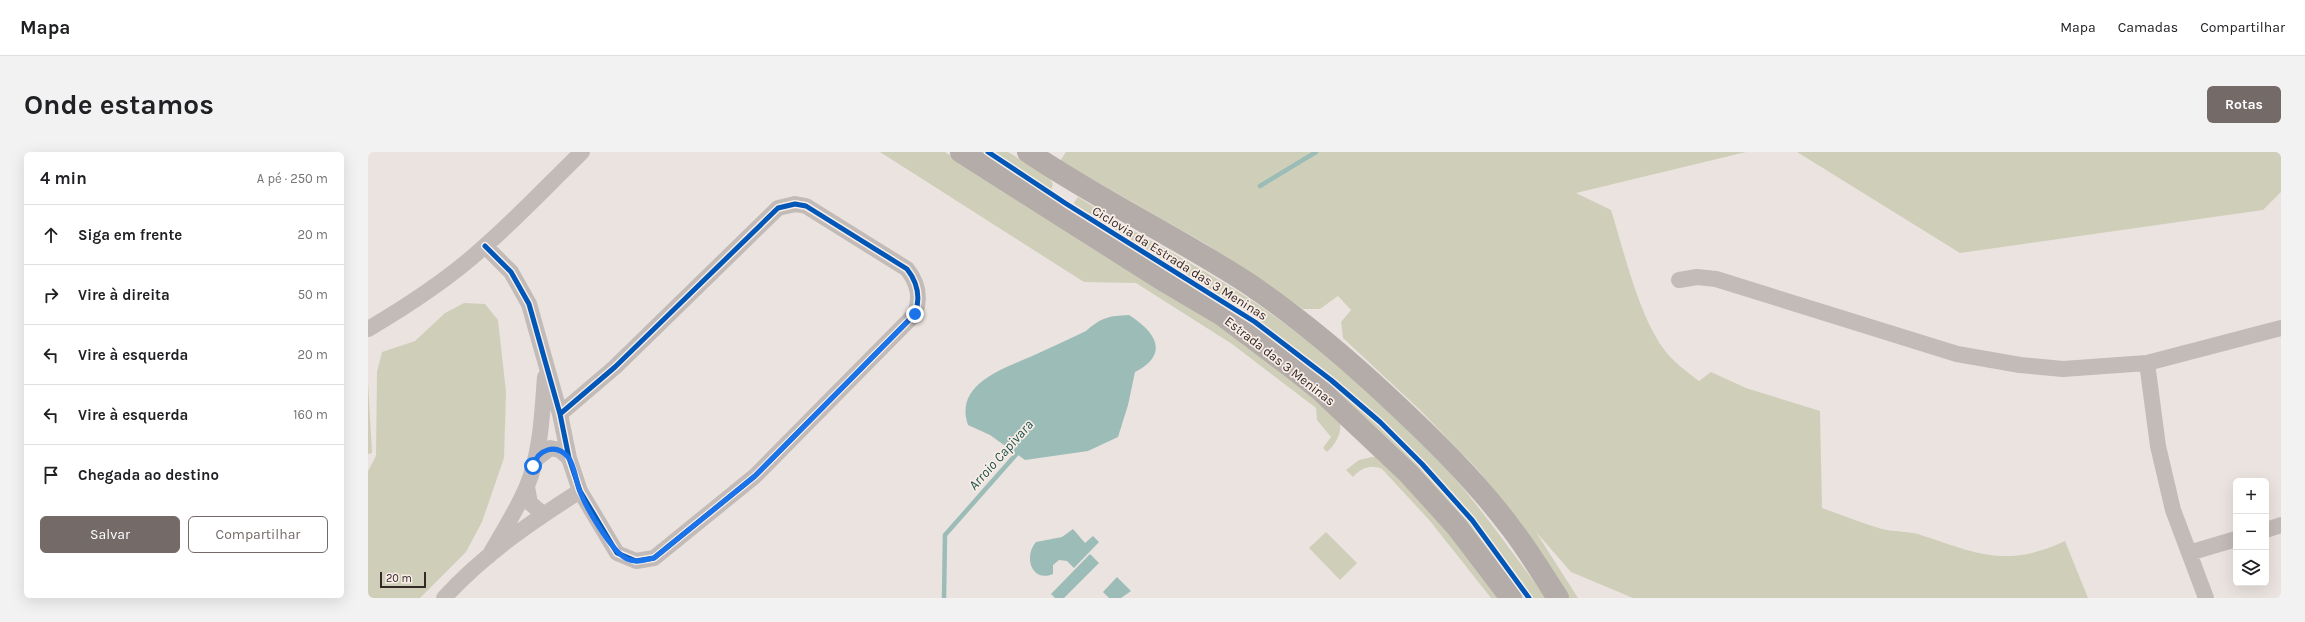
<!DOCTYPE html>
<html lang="pt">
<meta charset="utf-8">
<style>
:root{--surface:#fff;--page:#f2f2f2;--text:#202124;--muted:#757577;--line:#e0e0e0;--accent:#746a67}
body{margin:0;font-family:Karla,sans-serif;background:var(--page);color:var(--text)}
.controls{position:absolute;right:12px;bottom:12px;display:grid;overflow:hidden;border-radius:6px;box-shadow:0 4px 16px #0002}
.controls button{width:36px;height:36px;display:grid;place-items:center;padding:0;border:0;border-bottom:1px solid var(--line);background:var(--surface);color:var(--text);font:20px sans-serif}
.scale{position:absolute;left:12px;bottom:10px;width:46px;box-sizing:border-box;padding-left:4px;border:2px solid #342927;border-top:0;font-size:11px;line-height:14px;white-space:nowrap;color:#342927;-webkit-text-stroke:3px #f8ede6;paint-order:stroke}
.stop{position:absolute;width:12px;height:12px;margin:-9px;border:3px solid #1a73e8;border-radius:50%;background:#fff}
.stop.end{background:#1a73e8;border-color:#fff;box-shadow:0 1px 4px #0008}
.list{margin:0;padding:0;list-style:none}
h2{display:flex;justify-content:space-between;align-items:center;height:52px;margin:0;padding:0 16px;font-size:17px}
h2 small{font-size:13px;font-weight:400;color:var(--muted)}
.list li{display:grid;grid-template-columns:26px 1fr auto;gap:12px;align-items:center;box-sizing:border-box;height:60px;padding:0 16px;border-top:1px solid var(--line)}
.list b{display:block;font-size:15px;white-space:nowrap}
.list em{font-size:13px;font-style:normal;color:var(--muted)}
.actions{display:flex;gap:8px;padding:12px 16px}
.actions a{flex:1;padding:9px 0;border:1px solid var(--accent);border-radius:6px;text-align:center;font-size:14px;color:var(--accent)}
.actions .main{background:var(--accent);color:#fff}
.icon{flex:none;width:22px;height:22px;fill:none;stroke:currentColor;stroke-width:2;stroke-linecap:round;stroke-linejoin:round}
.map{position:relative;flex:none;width:1913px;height:446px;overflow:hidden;border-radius:6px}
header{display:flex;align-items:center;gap:24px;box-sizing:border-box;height:56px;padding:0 20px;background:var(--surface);border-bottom:1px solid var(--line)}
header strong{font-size:19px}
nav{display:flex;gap:22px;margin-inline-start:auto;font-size:14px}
.intro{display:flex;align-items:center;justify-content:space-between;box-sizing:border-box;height:96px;padding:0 24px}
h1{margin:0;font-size:28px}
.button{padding:10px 18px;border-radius:6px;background:var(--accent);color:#fff;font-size:14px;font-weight:700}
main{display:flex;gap:24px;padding:0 24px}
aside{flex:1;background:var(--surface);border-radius:6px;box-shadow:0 4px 16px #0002}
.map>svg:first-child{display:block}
.green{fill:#cfcfb9}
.water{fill:#9cbcb7}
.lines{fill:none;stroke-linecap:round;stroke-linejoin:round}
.stream{stroke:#9cbcb7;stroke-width:4.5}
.minor{stroke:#c3bbb8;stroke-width:16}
.secondary{stroke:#b4aca9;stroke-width:22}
.cycleway-casing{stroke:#f8ede6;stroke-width:8}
.cycleway{stroke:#0057b8;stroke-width:5}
.route{stroke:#1a73e8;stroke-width:5}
.labels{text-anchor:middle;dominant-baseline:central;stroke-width:3.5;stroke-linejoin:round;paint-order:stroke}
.street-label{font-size:13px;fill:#342927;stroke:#f8ede6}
.water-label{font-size:14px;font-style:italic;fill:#1e534e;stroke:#f8ede6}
</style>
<header>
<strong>Mapa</strong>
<nav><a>Mapa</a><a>Camadas</a><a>Compartilhar</a></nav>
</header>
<div class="intro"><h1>Onde estamos</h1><a class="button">Rotas</a></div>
<main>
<aside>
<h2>4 min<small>A pé · 250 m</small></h2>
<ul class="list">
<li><svg class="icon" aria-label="ahead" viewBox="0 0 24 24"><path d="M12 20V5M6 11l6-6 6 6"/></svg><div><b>Siga em frente</b></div><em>20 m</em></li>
<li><svg class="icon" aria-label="right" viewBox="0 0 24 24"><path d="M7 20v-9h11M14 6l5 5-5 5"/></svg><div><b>Vire à direita</b></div><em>50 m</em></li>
<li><svg class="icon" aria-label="left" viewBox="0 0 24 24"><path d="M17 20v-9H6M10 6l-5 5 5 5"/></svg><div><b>Vire à esquerda</b></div><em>20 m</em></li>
<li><svg class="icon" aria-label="left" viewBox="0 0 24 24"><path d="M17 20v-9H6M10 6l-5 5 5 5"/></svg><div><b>Vire à esquerda</b></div><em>160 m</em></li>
<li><svg class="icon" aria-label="arrive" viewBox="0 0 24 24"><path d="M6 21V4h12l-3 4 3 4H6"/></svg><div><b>Chegada ao destino</b></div></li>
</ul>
<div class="actions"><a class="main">Salvar</a><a>Compartilhar</a></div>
</aside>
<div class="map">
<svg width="1913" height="446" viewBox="0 0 1913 446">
<rect width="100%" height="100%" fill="#ebe3df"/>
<path class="green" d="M512,0H577L864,180L972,269C974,282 968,291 959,300L955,296L963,285L949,268L948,256L864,192L768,131L716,130Z
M607,0H640L681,25L685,32L682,41L679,43Z
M698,0H1378L1208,41L1243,58C1256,99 1270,161 1295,196C1304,209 1318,219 1331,229L1343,220L1378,236L1452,259L1454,356C1474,363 1494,371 1514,377C1526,380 1539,379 1550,382C1608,401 1637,417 1697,389L1720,446H1265L1203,420L1168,380L1210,446H1199L1172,406L1153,371L1108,316L1053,259L975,186L973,170L983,158L970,144L952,157H935L838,92L692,9Z
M1429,0H1913V40L1895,58L1592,101Z
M710,45C764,80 822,109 877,144C957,197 1033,263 1095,336C1124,372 1151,409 1178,446H1154L1045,313L700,59Z
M96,151L117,152L130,168L138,240L136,306L114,370L98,400L52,446H0V319L8,304L9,220L14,200L47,189L77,161Z
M0,229L4,301L0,302Z
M1004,305H1011L1026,316L1135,446H1123L1062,369L1014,317C1003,312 993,316 985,325L978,318L991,308Z
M958,380L989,411L972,428L941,396Z"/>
<path class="water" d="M761,163C788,180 802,202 767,220L760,253L750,285L720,299L657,308L622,283L600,273C586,233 634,217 662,205C681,196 700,188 718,179C734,165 741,164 761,163Z
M705,377L717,391L725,384L731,390L706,416L699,409L691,408L685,413V422C664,431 655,405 668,390L694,385Z
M722,402L731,411L696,446H687L683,442Z
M749,425L763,439L753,446H741L735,440Z"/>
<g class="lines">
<path class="stream" d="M892,34L948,0
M576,446L577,383L652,298"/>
<path class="minor" d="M117,94L143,120L161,152L192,262L201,306L212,339L249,401L268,409L286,406L387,324L547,162C553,145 550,131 539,117L438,54L427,52L410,56L247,215L192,262
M1311,128L1329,125L1348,127L1589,202L1652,213L1695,217L1779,211L1913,176
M0,177C41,153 82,126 117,94C151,64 182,31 214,0
M1779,211L1790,294L1805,358L1838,446
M167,308L182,296L192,298L201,306
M159,335L162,351L175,362
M1898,378L1913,373
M1821,401L1868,387
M121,404C134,381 149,358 159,334C173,300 174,262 177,225
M76,446C115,403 163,370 212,339"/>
<path class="secondary" d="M593,0L793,127L854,163L923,215L953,239L1040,321L1089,375L1143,446
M660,0C731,48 809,85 881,132C931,166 976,204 1020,245C1064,286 1107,328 1143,376C1160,398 1175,423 1190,446"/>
<defs>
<path id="cycleway" d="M620,0L697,51L887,170L963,228L1012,270L1054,312L1104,368L1161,446
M117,94L143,120L161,152L192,262L201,306L212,339L249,401L268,409L286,406L387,324L547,162C553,145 550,131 539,117L438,54L427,52L410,56L247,215L192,262"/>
</defs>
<use href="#cycleway" class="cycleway-casing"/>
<use href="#cycleway" class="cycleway"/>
</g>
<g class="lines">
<path class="route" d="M165,314C170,297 188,291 200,305C206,312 208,328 211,337C217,354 243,399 259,407C268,411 277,408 286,406L387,324L547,162"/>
</g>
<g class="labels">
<g class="street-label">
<text transform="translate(812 111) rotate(32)">Ciclovia da Estrada das 3 Meninas</text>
<text transform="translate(912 209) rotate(38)">Estrada das 3 Meninas</text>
</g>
<g class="water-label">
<text transform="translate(633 303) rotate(-48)">Arroio Capivara</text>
</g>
</g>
</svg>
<div class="controls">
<button>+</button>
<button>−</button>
<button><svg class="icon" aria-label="layers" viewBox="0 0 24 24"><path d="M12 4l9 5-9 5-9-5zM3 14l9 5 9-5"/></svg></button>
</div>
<div class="scale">20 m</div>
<div class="stop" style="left:165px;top:314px"></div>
<div class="stop end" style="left:547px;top:162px"></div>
</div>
</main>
